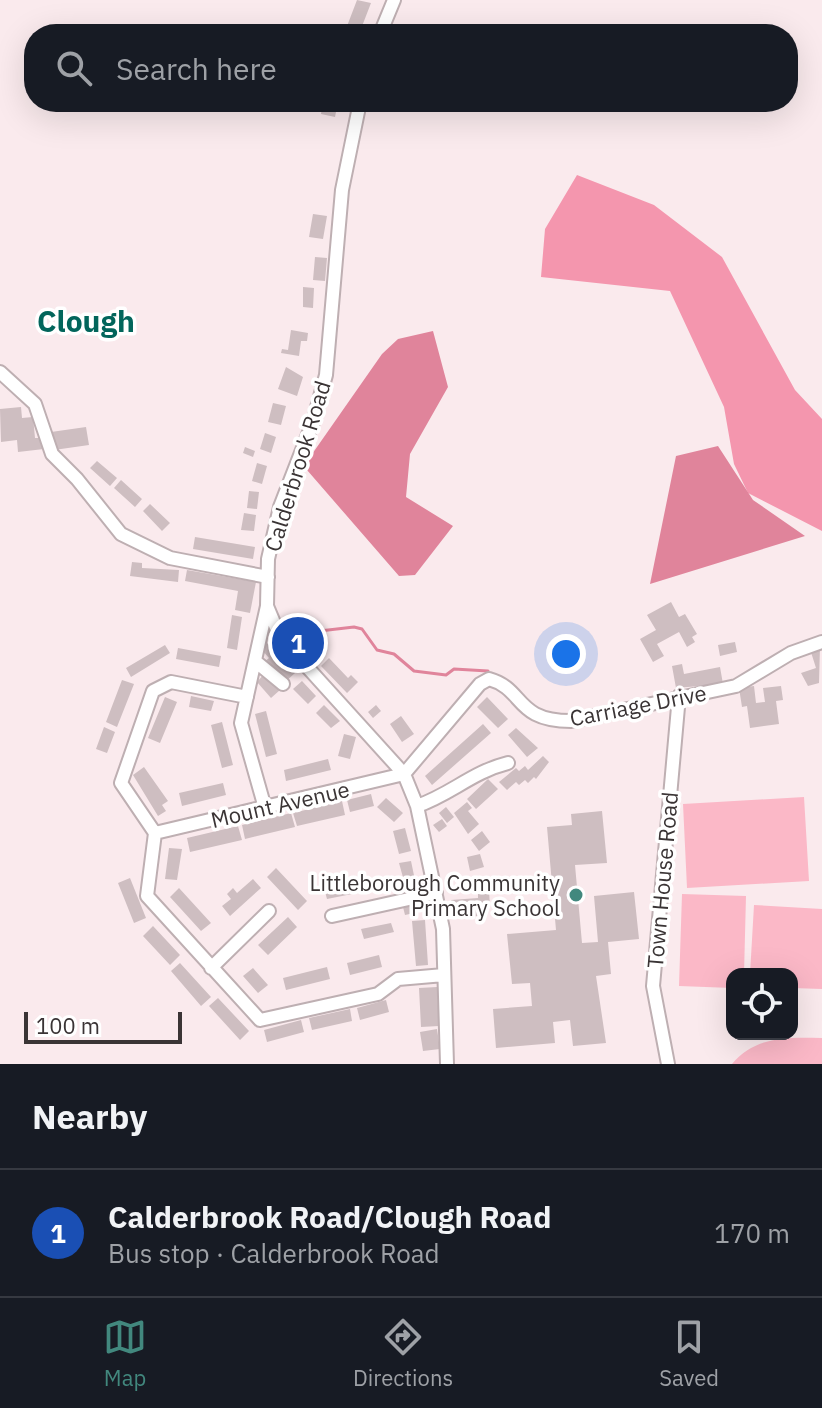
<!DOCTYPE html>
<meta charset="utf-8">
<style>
:root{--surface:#171b24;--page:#242831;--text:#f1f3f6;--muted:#9ea1a6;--line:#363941;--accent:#42887e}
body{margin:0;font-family:"IBM Plex Sans",sans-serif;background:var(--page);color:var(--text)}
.controls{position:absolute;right:24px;bottom:24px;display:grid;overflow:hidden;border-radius:16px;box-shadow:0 8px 32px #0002}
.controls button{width:72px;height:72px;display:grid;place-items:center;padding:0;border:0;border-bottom:2px solid var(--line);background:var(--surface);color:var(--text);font:40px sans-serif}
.scale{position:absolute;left:24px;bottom:20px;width:158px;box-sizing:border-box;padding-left:8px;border:4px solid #3a3435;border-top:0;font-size:22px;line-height:28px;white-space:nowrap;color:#3a3435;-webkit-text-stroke:6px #fff;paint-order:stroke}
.you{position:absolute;left:566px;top:654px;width:28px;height:28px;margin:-20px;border:6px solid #fff;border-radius:50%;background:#1a73e8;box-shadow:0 0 0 12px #1a73e833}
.badge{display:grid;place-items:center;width:52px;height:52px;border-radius:50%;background:var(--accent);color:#fff;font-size:26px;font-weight:700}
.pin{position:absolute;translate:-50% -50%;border:4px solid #fff;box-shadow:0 2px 8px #0006}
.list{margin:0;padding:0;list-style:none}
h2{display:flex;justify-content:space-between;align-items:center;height:104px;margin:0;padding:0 32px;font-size:34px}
h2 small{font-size:26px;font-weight:400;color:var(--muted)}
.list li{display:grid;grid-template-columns:52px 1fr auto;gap:24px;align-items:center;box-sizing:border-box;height:128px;padding:0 32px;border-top:2px solid var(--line)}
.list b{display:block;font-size:30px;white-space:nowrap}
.list p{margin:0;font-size:26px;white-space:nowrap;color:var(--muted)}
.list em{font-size:26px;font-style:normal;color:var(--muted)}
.icon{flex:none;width:44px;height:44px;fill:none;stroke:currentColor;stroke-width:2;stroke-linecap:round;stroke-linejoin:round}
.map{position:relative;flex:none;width:822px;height:1064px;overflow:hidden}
.search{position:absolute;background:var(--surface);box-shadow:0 8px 32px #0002;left:24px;right:24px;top:24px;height:88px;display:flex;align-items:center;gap:20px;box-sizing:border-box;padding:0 28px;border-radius:32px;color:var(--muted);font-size:30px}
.sheet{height:232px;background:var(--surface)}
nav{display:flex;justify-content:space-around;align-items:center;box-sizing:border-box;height:112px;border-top:2px solid var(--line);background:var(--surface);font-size:22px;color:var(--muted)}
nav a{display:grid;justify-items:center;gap:4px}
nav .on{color:var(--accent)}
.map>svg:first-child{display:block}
.green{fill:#fbb8c7}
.forest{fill:#f496ae}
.water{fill:#e0849b}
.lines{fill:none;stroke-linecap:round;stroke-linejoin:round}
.stream{stroke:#e0849b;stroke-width:3}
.building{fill:#cebec1}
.minor-casing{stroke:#beafb2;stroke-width:16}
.minor{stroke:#fff;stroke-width:12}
.poi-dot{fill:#42887e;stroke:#fff;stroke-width:3}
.labels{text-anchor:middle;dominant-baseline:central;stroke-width:7;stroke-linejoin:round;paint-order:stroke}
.street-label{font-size:22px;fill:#3a3435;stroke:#fff}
.poi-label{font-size:22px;fill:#3a3435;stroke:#fff;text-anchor:end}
.district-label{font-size:30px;font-weight:bold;fill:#02655b;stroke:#fff}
</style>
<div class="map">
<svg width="822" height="1064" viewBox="0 0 822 1064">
<rect width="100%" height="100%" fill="#faeaed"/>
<path class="green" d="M804,797L809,881L687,888L683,804Z
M682,894L746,896L744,974H732V988L679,986Z
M754,905L822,909V989L792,988V974H750Z
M822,1038V1064H732C755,1036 788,1037 822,1038Z"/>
<path class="forest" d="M577,175L654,205L722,257L795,390L822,419V531L748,493L734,464L724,407L670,291L541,277L545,229Z"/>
<path class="water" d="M433,331L448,387L410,454L406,497L453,526L415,575L399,576L307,470L310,457L382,354L398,339Z
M718,446L753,500L805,536L650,584L676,456Z"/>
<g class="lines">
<path class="stream" d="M292,622L311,632L354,627L362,629L377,650L394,654L414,671L446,675L454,669L488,671"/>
</g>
<path class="building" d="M357,0L371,3L359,34H344Z
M323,102H338L335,117L321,114Z
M313,214L327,216L323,239L309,237Z
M315,257L327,258L325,281L313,280Z
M303,287L314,288L313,308L303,307Z
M291,330L308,333L307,341H301L299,356L281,353L282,349L288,350Z
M286,367L303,377L297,396L278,389Z
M273,403L286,406L281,425L268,422Z
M21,407L22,418L33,417L35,438H43L44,449L18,452L17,440L1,442L0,409Z
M86,427L89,445L54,450L51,432Z
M265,433L276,437L271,453L260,449Z
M245,447L255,451L253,457L243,453Z
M97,461L117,478L110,486L90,468Z
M257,463L267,466L262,484L252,481Z
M121,480L142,499L135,507L114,488Z
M249,491L259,492L257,509L247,508Z
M150,504L170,523L162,531L143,511Z
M244,513L256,515L254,531L241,530Z
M195,537L255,547L253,559L193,549Z
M132,562L142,563V568L179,570L178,582L130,576Z
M187,570L256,582L250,613L235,610L238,591L185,581Z
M671,602L679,617L685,614L697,634L692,637L695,642L687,647L679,632L657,644L664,656L653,662L640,639L656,630L647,615Z
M232,615L242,617L237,650L227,648Z
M735,642L737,652L720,656L718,645Z
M267,643L295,673L284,683L264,662L269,658L261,649Z
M165,645L170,653L131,677L126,668Z
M820,646L819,683L808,686L801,673L816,668L810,649Z
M178,648L221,656L219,667L176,659Z
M329,658L348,678L351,675L358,682L347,693L321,666Z
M682,664L684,674L720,667L723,684L676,688L672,666Z
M264,674L280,690L271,698L257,682Z
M122,680L134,684L117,727L106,722Z
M302,681L316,696L308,704L293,689Z
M754,686L756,703L765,702L763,688L781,686L783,700L776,701L779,724L750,728L747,706L742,707L739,688Z
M191,696L214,701L211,711L189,707Z
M165,697L177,702L160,743L148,738Z
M487,697L508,719L498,728L477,707Z
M324,705L340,721L331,728L316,713Z
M376,705L381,711L373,718L368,712Z
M266,711L277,754L266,757L255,714Z
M401,716L414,734L402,742L390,724Z
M222,722L233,765L222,768L211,725Z
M483,724L491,733L432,785L425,776Z
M104,727L115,732L107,753L96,749Z
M516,728L538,748L527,757L508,735Z
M344,734L356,737L350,759L338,756Z
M543,756L549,762L536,779L534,777L528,783L525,780L519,785L516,782L507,790L499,782L516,768L519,771L525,766L528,770Z
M328,759L331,770L286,781L284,770Z
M144,767L168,801L162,805L166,811L158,816L133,775Z
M488,779L498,789L476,809L467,799Z
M223,783L226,795L182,806L179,793Z
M371,794L374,806L350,812L347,800Z
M386,798L403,813L394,822L377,807Z
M342,801L345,815L297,826L293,813Z
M467,802L472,808L468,811L479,824L468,834L454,813Z
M446,807L454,817L447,823L439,813Z
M602,811L607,863L575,865L582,943L598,942L594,896L634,892L639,939L608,942L611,974L596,976L606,1043L573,1046L570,1020L553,1022L555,1043L496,1048L493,1009L532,1006L530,983L512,984L507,934L556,930L547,827L572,825L571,814Z
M291,813L295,827L245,839L242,825Z
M442,819L447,826L439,832L433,825Z
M238,826L242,840L190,852L187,838Z
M405,828L411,851L399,854L393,831Z
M482,831L490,842L479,851L471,840Z
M169,848L182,849L177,880L165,879Z
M480,854L484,867L470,871L467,857Z
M411,861L416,885L398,889L397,882L404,881L399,863Z
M276,868L307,901L298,910L267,877Z
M130,878L146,918L134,923L118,883Z
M370,878L372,890L327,899L324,888Z
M253,879L261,888L230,916L222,906L231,899L227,894L233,888L237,893Z
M179,888L211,923L201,931L170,897Z
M489,890L490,907H478L479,916L452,918L451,900L478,898V891Z
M413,905L414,913L405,915L403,907Z
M288,917L297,927L268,955L258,945Z
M425,920L428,965L416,966L412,921Z
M391,923L394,932L364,939L361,929Z
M153,926L180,955L170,965L143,936Z
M379,955L382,967L350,975L347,963Z
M180,963L211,997L201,1006L171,971Z
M327,967L330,979L286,990L283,978Z
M253,968L268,985L258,993L243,976Z
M437,987L439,1026L421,1027L419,988Z
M218,998L249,1031L240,1040L209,1006Z
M386,1000L389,1012L360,1020L357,1008Z
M350,1009L352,1021L312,1030L309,1018Z
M301,1020L304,1032L267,1042L264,1030Z
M437,1029L440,1049L423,1051L420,1032Z"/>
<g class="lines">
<defs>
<path id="minor" d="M380,34L394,0
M360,102L342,190L326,375L313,422L280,507L268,559L267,606L280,637L404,774L417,806L443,929L447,1064
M0,372L35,404L52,454L77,479L121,534L170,558L268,577
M255,661L283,684
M404,774L480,684L489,679C525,689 514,721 571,721L736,686L791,653L822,642
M417,806C450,795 472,772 508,763
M265,808L241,723L267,606
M155,833L147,896L260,1020L378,994L398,979L444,975
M155,833L121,783L153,691L171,682L247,697
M155,833L404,774
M332,916L436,893
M211,968L269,911
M668,1064L653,986L679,696"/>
</defs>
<use href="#minor" class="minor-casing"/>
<use href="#minor" class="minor"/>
</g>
<circle class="poi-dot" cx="576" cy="895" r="8"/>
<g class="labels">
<g class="street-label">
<text transform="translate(297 466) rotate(-73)">Calderbrook Road</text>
<text transform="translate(638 705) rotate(-11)">Carriage Drive</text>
<text transform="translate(280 804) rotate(-13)">Mount Avenue</text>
<text transform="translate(662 880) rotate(-85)">Town House Road</text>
</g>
<g class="poi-label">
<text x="560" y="882">Littleborough Community<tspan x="560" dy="25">Primary School</tspan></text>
</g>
<g class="district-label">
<text x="86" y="320">Clough</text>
</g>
</g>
</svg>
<div class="controls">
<button><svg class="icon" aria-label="locate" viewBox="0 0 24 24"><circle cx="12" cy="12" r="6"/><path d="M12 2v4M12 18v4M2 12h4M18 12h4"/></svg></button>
</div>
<div class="scale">100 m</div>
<div class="you"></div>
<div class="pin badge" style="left:298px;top:643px;background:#1a4fb4">1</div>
<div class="search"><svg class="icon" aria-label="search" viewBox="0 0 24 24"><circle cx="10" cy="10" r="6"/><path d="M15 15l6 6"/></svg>Search here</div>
</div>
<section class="sheet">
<h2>Nearby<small></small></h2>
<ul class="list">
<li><span class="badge" style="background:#1a4fb4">1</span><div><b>Calderbrook Road/Clough Road</b><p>Bus stop · Calderbrook Road</p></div><em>170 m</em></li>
</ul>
</section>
<nav>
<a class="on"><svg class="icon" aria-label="map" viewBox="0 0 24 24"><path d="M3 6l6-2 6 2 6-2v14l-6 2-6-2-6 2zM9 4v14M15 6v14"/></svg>Map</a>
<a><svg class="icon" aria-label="directions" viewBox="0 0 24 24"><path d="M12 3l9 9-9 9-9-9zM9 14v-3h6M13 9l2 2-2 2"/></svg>Directions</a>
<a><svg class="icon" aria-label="saved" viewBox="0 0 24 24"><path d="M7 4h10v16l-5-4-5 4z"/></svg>Saved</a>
</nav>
